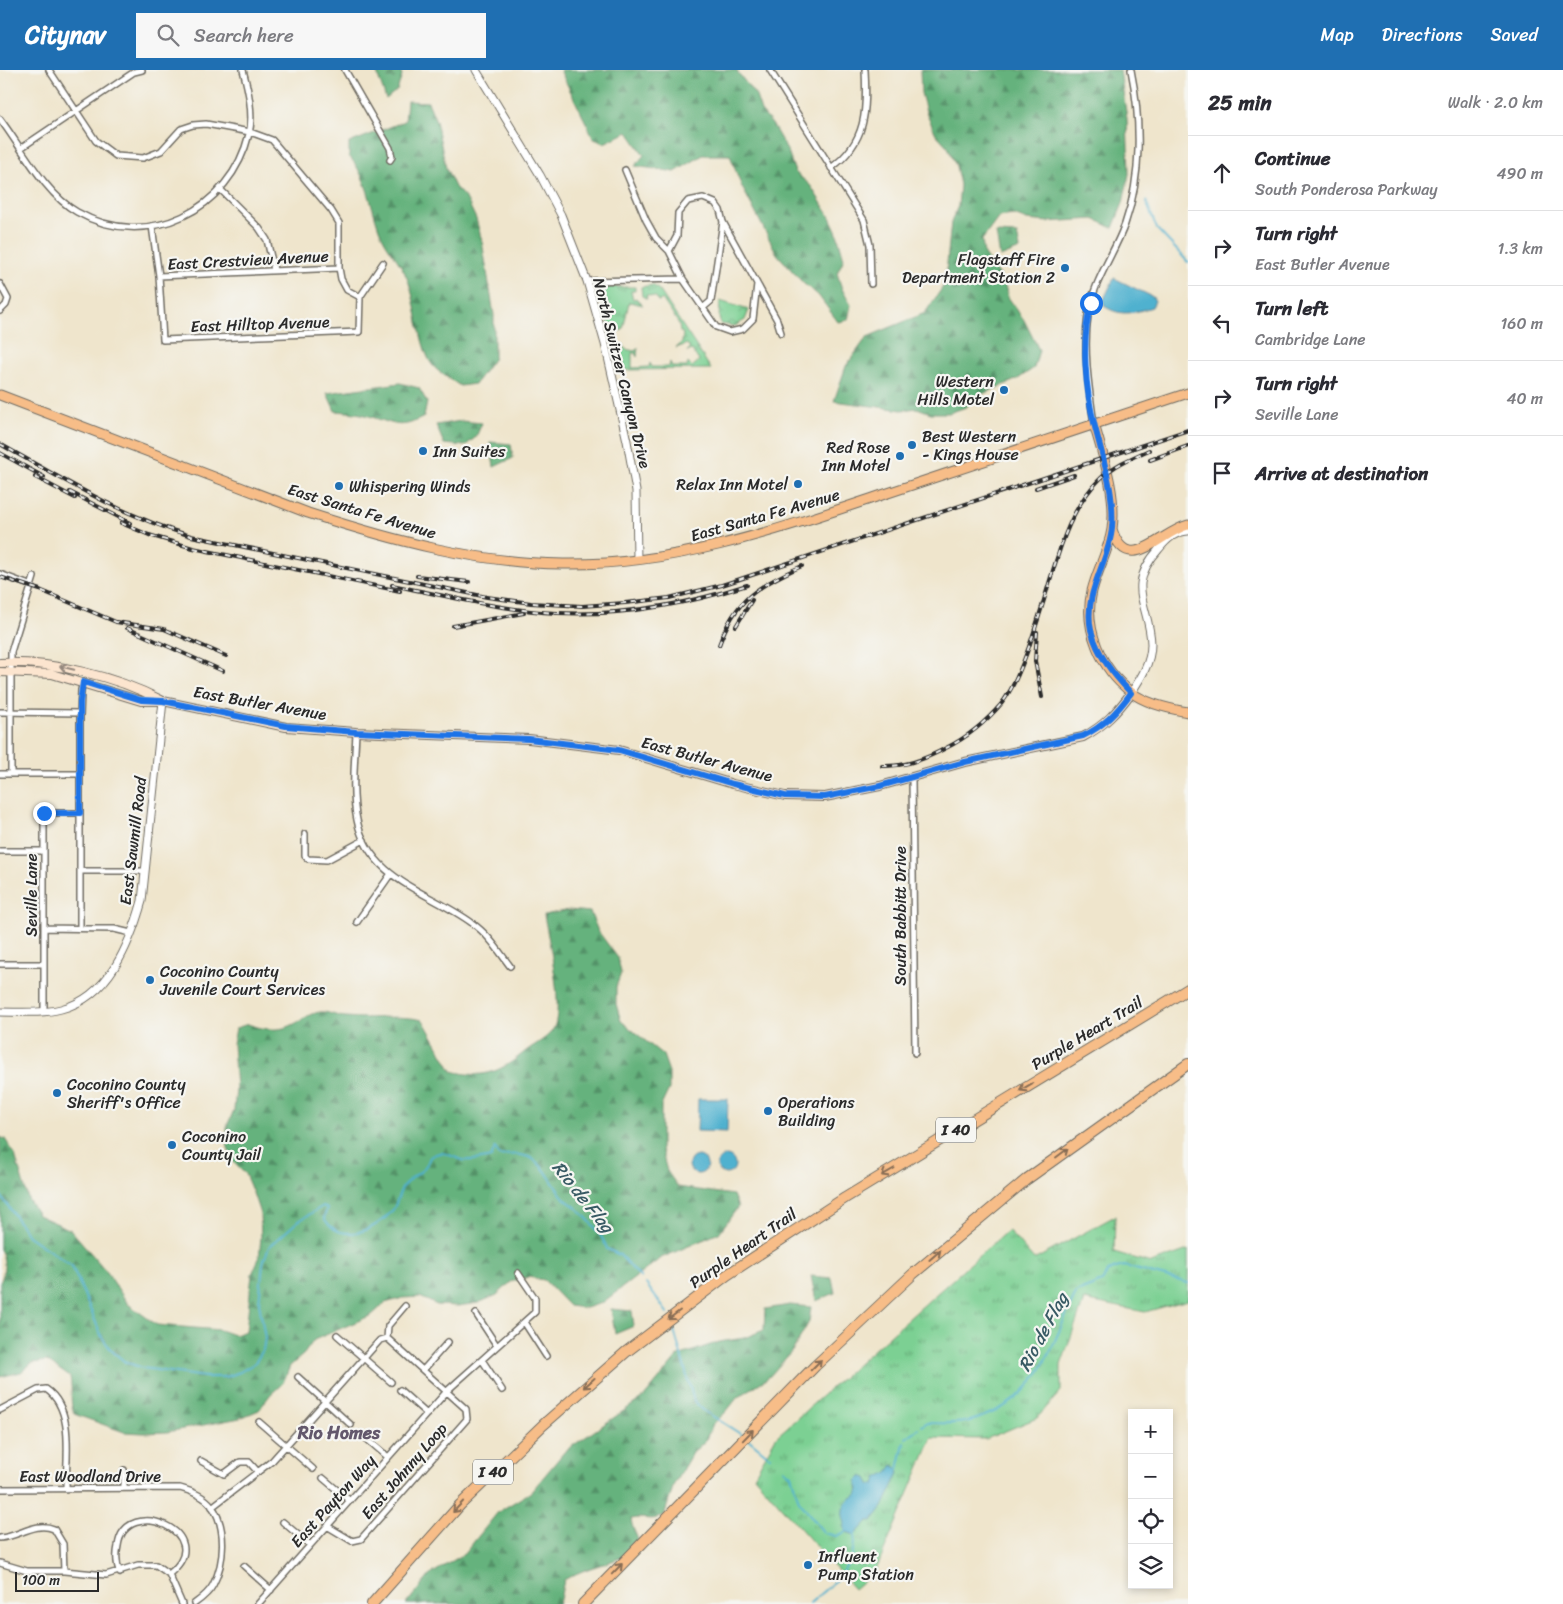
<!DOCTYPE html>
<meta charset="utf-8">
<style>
:root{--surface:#fff;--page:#f7f7f7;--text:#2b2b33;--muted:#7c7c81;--line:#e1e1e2;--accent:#1f6fb2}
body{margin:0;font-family:Sriracha,sans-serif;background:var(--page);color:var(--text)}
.controls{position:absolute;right:15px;bottom:15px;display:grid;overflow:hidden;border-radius:0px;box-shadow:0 2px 8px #0003}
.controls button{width:45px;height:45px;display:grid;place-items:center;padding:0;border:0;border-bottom:1px solid var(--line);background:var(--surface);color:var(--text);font:25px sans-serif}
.scale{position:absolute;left:15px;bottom:12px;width:84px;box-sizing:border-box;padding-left:5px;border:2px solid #2b2b2b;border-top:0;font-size:14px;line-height:18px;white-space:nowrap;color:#2b2b2b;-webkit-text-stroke:4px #f6f6f2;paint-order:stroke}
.stop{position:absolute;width:15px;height:15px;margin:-11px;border:4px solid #1a73e8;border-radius:50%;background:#fff}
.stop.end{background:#1a73e8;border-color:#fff;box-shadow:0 1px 5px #0008}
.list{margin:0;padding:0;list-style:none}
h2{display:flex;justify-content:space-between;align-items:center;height:65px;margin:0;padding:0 20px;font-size:21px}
h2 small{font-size:16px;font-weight:400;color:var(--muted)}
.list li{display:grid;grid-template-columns:32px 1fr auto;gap:15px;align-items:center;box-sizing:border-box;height:75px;padding:0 20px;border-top:1px solid var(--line)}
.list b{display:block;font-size:19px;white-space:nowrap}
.list p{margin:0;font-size:16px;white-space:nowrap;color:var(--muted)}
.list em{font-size:16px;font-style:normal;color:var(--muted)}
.icon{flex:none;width:28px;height:28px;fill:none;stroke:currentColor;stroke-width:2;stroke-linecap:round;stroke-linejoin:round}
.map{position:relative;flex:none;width:1188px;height:1534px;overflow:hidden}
header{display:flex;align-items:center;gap:30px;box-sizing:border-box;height:70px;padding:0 25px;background:var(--accent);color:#fff}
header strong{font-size:24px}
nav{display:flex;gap:28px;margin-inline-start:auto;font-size:18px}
.search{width:350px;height:45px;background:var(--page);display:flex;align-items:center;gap:12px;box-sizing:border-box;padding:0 18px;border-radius:0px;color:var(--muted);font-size:19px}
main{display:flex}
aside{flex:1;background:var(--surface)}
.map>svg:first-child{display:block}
.grass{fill:url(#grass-tufts);stroke:#547e5f}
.forest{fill:url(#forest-firs);stroke:#486e54}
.park{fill:url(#park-crowns);stroke:#547e5f}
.water{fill:#50b1cf;stroke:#3e6e7d}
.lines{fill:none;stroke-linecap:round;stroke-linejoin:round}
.stream{stroke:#50b1cf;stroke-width:2}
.minor-casing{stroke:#706c63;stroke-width:8}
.tertiary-casing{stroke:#706c63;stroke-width:9}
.secondary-casing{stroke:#706c63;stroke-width:10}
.primary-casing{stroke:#706c63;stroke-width:11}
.motorway-casing{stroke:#706c63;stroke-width:12}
.minor{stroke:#fff;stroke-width:5}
.tertiary{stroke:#fff;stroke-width:7}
.secondary{stroke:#fce5cf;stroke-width:8}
.primary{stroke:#f7bd88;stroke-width:9}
.motorway{stroke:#f7bd88;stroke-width:10}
.rail-casing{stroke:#2b2b2b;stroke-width:4}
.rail{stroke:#f6f6f2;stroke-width:2;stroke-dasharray:5.5;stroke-linecap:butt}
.oneway{stroke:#94887d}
.oneway2{stroke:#876d55}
.route{stroke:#1a73e8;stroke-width:6}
.poi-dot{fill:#1f6fb2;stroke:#f6f6f2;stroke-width:2}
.labels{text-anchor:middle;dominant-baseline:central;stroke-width:4.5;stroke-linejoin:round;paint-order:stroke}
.shield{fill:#f6f6f2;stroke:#686867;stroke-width:1}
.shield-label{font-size:15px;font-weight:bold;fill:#2b2b2b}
.poi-label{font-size:16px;fill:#2b2b2b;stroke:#f6f6f2;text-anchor:start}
.street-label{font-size:16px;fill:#2b2b2b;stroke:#f6f6f2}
.water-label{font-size:18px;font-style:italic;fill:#385a64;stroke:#f6f6f2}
.neighbourhood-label{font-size:18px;font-weight:bold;fill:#63586c;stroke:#f6f6f2}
</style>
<header>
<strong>Citynav</strong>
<div class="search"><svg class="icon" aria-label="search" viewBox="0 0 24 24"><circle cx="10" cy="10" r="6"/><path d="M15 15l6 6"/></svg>Search here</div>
<nav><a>Map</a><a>Directions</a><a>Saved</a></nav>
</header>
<main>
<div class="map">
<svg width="1188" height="1534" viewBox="0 0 1188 1534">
<defs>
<pattern id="grass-tufts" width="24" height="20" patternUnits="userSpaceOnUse" patternTransform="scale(1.25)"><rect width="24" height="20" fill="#7cd093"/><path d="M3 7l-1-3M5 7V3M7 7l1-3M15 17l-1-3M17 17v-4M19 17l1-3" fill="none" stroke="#66a978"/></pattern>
<pattern id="forest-firs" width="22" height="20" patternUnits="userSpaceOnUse" patternTransform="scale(1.25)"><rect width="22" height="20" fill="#65b27d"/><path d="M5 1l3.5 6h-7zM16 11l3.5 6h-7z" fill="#539167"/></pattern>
<pattern id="park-crowns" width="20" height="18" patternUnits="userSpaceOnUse" patternTransform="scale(1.25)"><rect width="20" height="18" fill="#7cd093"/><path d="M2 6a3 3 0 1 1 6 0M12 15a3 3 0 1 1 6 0" fill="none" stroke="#66a978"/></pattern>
</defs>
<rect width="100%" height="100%" fill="#f6f6f2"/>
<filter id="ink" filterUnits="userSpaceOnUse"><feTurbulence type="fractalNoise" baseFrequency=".02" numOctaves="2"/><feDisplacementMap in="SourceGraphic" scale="10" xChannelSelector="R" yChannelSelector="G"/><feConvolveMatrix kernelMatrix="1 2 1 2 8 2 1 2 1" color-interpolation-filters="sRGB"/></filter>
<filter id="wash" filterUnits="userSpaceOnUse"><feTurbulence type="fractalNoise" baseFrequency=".0096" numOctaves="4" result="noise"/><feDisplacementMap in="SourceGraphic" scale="20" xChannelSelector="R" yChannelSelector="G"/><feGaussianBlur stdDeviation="1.12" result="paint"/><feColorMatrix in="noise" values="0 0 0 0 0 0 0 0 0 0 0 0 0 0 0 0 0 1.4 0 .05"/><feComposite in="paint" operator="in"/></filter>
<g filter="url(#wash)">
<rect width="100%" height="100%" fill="#efe5cc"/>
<path class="grass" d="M653,215L660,221L711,299L618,300L620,292L615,274L624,275L625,279L635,281L638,277L637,287L635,283H632V298L649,297L650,293L652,297H669L670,292L672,297H687L688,293L692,297L699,291L692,280L687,282L690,278L687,274L676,278L682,273L683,263L680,262L679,254L662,229L659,232L656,227L646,225L647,229L642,226L641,217Z
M602,217H635V221H631L633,229L636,228L643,235L629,232L623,260L611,262L600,222Z
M1115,1146L1114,1182L1151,1193L1188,1180V1230L1145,1242L1084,1230L1061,1295V1321L1037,1348L986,1369L932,1368L876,1500L854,1519L754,1406L776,1367L1008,1160L1034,1190Z"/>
<path class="forest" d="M376,0H400L402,6L397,20L386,29Z
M560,0H736L756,26L761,41L772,54L788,82L795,102L810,115L829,145L836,160L844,189L837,203L842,219L851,235L848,250L838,252L818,225L804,214L777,184L741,115L730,85H703L675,102L635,96L644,85L628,62L604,73L594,69Z
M920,0H1120L1127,49L1129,104L1123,133L1113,158L1094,149L1048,152L1027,150L1014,145L999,147L982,170L984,185L1004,212L1008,227L1024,250L1039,280L1034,298L1018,309L980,325L966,337L949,343H931L917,338L902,340L834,331L846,296L867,267L925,243L945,214L951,152L958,136L960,115L956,96L948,77L936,64L927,45L921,23Z
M407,31L428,32L436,51L446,98L455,117L467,130L476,149L482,171L490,220L494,245V288L475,314L460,316C452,310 442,305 435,298C419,283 417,230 407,208C400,190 386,178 379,159C370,133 367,107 349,86V73L405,51Z
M996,163L1017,164L1020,179L1000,187Z
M400,313L419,318L427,332L424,347C402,359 397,355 375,348C362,343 349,342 335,341L327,323Z
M461,351L482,353L476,367L465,376L444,374L436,355Z
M490,372L511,374L513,388L494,397Z
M569,840L590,842L598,861L618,888L621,903L616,917V934L621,951L663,985L669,1002V1019L661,1036V1079L667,1101L678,1117L733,1125L738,1137L719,1163L661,1188L602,1233L585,1238L569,1236L544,1210L528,1207L511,1212L497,1225L478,1233L458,1236L437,1235L420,1227L403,1228L385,1233L372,1245L314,1270L304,1284L290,1296L283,1313L270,1325L259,1340L240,1348L167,1362L144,1363L124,1362L74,1344C69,1330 73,1322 70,1307L47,1291L32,1293L21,1302L0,1307V1213C5,1202 6,1190 0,1179V1067L5,1069L15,1085L28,1129L38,1145L71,1160L107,1202L128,1234L157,1255L220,1260L234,1265L246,1261L252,1204L259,1188L261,1167L260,1144L253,1123L245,1104L232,1091L227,1074V1056L234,1040L236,1019L233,974L236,958L248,954C264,960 281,962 296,953C307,948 307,944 320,942C328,941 337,947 346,947C373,950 396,944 423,950L452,1001C481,1009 499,1003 522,984C531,976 544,971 552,961C566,943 548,868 544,845Z
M811,1206L832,1208L835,1223L816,1231Z
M790,1235L811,1237L809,1252L793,1280L769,1307L737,1328L726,1342L713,1354L705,1371L692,1383L674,1414L664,1446C648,1452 646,1446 631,1449C633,1464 639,1464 639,1480C614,1493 587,1496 564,1510L559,1534H406L431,1504L464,1484L498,1442L531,1422L565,1381L644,1327L678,1286L719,1272L744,1268L764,1260L765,1239Z
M611,1239L632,1241L634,1256L615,1264Z"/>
<path class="park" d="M720,231L749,240L745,250L735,256L721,254L719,248Z"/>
<path class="water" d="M1114,208L1153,227L1155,231L1152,237C1133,243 1121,247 1104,236V229Z
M698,1029H728L727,1062L697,1061Z
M689 1095a9 9 0 1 1 18 0a9 9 0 1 1-18 0Z
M717 1095a9 9 0 1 1 18 0a9 9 0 1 1-18 0Z
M893,1395L898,1399L899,1403L883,1437L872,1451H868L855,1465L846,1462C843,1457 846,1455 844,1450C840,1438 846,1430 857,1425L859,1419L856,1411L861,1406L867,1408L870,1414L875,1415L877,1408L888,1402Z"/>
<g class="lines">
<path class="stream" d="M1146,131L1157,159L1188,192
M0,1124L28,1166L72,1196L102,1267L111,1280L125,1292L143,1298L205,1307H226L240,1302L255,1293L263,1280L265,1268L259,1233L263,1193L267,1182L269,1177L297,1152L323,1136L327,1138L324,1148C340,1175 375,1161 392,1141C399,1132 397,1122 405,1114C415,1103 425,1103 430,1087C444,1078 449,1087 463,1090C473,1091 482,1089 491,1087L495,1078L500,1086C510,1084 522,1084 531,1088C547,1097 552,1115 565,1129C569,1133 574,1135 578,1139C588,1149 603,1165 607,1179L620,1185L641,1208
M646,1214L668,1244
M672,1253L694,1331L703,1340L742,1365
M922,1356L926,1353C939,1353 952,1354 965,1352C975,1351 984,1346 994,1342C1045,1318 1053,1268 1077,1222L1102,1212C1106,1201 1113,1198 1124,1196L1188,1213
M906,1368L918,1359
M748,1369L770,1387
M784,1399L791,1405L799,1431L824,1463L836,1466L847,1461
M898,1399L904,1373
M809,1534L835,1511L852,1489L855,1464"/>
</g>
</g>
<g filter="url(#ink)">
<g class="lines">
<defs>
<path id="minor" d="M49,0L96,71L116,86L143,88L161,81L181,59L193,55L206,54L250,62L272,70L331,140L339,153V198L341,209L347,220L360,227
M345,0L390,78L392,87L390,90
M770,0L864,150L870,175L871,214
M0,49C22,78 45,124 77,142C147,182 231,140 249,64C254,44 248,19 243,0
M21,78L134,2L142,0
M831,98C867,72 867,40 865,0
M625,100L646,150L656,168L669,181L683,209L716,257L730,262L743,259L753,249L757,214
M221,120L259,158L267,170L274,200
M152,156L159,206L163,270L359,262L360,227L383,193
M669,181L677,166L678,143L688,131L703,128L715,133L720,140L723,152L777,250L781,263
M159,206L339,198
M587,211L683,209
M0,214L8,229L6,235L0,241
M704,237L711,231L723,152
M1094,354C1089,318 1083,281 1088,245C1093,212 1114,184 1125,154C1142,106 1141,49 1131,0
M0,504L32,516
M0,642L80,643
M356,662C355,690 351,722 357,750C369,810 430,822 472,853C488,864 498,880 510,896
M0,704H79
M11,704V582L34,507
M912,708L915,983
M305,764V786L308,789L327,790L364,770
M0,781H43
M80,801H145
M357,852L390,805
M44,858L114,859L131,863
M80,858V648L81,620L83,612
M0,894H44
M44,941V743H80
M476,1244L497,1276
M524,1252L546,1286
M337,1265L391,1312
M387,1268L388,1256L405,1236
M482,1290L502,1320
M424,1299L448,1272
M298,1307L351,1355
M400,1320L427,1344
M0,1340L38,1320L46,1319C75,1339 66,1388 66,1419
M259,1352L313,1399
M361,1364L388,1387
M201,1391L224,1404L240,1392H249L258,1402
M124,1400V1418
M323,1408L350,1431
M0,1419L180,1418C191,1421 204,1426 211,1435C227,1456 225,1492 213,1515C209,1523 201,1529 194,1534
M212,1437L272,1391L380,1270L387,1268L466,1339L467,1349L361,1469L352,1471L327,1456
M283,1452L310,1475
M0,1468C19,1467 35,1451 54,1459L63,1474L64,1501
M0,1493L27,1501H64L106,1505L138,1495H156L169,1504L182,1534
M244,1496L271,1520
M120,1503C116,1494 116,1485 118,1476C125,1423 220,1464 169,1504
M258,1534L448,1320L535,1242V1228L518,1203"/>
<path id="tertiary" d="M476,0L540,105L561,145L587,211L605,274L627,371L636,421L637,490
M1131,623C1141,608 1151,593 1151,574C1150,534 1124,518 1159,479C1167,469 1175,462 1188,461
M0,942C20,942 42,944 61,939C109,927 130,874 142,831L163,631"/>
<path id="secondary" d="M0,593C52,591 115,606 161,630
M0,602L52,604L141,631H163L286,657L356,662L529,669L619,680L733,714L785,726L825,727L880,716L965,692L1083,667C1104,656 1117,642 1131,623"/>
<path id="primary" d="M0,325L308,443C392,470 475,493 563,494C683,496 794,454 906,417C1000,385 1094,354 1188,323
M1094,354C1103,386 1117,425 1112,459C1109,480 1097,500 1092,521C1083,558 1101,599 1131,622C1146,634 1170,639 1188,642
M1112,459C1127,508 1160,462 1188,455"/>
<path id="motorway" d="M372,1534L460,1435L543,1355L626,1282L727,1205L845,1128L1188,919
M583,1534L815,1296L913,1204L1027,1109L1188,994"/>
</defs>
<use href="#minor" class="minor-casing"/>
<use href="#tertiary" class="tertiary-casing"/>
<use href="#secondary" class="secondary-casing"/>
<use href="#primary" class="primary-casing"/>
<use href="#motorway" class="motorway-casing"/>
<use href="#minor" class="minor"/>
<use href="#tertiary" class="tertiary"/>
<use href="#secondary" class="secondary"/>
<use href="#primary" class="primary"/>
<use href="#motorway" class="motorway"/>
<defs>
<path id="rail" d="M0,374C62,409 122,446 191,466L487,527L531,533L582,536L625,533L669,528L722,515L1188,360
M0,383L44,407
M1150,390L1188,376
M35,407L75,428
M1036,418L1074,405
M70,422L130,453
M121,453L149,465L193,478L400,521
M417,506L469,512
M0,507L40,520L116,552L164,559L226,586
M392,515C446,526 501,540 557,543C622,546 685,535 747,515
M453,556L524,543
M736,556L752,530
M127,558L223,601
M1037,562L1035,591L1042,627
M719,575C735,529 759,515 802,496
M882,696C905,697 926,689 946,678C968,667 986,652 1002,633C1026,602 1044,526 1057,488C1066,459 1078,430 1100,409C1114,395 1131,388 1149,380"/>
</defs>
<use href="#rail" class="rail-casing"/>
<use href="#rail" class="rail"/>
</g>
<defs><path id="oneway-shaft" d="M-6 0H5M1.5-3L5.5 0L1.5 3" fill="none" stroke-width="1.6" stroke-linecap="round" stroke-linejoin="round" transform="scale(1.25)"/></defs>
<use class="oneway" href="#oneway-shaft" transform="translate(67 598) rotate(-166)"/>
<g class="oneway2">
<use href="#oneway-shaft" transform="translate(1026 1017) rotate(149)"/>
<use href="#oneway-shaft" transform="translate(1062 1083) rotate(-37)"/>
<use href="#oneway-shaft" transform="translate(888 1102) rotate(150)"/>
<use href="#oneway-shaft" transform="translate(935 1185) rotate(-41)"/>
<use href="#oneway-shaft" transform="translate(674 1245) rotate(143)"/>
<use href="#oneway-shaft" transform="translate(816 1295) rotate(-45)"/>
<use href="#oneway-shaft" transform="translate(589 1313) rotate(138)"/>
<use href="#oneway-shaft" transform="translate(748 1365) rotate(-46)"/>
<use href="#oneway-shaft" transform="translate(458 1437) rotate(133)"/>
<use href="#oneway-shaft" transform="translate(617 1499) rotate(-46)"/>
</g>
</g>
<g class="lines" filter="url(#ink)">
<path class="route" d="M44,743H80V632L83,612L141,630L163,631L286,656L356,662L529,669L619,680L733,714L785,726L825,727L880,716L965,692L1083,666C1104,656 1117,642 1131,623C1113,604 1098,586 1091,560C1083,522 1109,493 1112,458C1115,424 1103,389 1095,357C1085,319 1081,271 1091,233"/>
</g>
<g class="poi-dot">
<circle cx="1065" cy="198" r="5"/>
<circle cx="1004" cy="320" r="5"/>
<circle cx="912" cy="375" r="5"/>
<circle cx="423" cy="381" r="5"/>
<circle cx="900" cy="386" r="5"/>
<circle cx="798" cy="414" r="5"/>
<circle cx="339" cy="416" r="5"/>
<circle cx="150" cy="910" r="5"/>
<circle cx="57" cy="1023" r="5"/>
<circle cx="768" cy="1041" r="5"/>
<circle cx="172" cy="1075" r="5"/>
<circle cx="808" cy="1495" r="5"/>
</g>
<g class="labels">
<g class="shield">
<rect x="936" y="1047.5" width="40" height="25" rx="4"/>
<rect x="473" y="1389.5" width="40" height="25" rx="4"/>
</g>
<g class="shield-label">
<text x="956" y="1060">I 40</text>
<text x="493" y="1402">I 40</text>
</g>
<g class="poi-label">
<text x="1055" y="189" text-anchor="end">Flagstaff Fire<tspan x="1055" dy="18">Department Station 2</tspan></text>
<text x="994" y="311" text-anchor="end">Western<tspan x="994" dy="18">Hills Motel</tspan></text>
<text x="922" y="366">Best Western<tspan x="922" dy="18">- Kings House</tspan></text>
<text x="890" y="377" text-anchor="end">Red Rose<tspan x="890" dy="18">Inn Motel</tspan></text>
<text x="433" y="381">Inn Suites</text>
<text x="788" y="414" text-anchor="end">Relax Inn Motel</text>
<text x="349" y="416">Whispering Winds</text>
<text x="160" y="901">Coconino County<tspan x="160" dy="18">Juvenile Court Services</tspan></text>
<text x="67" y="1014">Coconino County<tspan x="67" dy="18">Sheriff's Office</tspan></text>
<text x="778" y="1032">Operations<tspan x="778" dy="18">Building</tspan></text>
<text x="182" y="1066">Coconino<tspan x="182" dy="18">County Jail</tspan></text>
<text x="818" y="1486">Influent<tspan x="818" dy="18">Pump Station</tspan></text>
</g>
<g class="street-label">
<text transform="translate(248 190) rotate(-3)">East Crestview Avenue</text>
<text transform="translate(260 254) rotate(-2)">East Hilltop Avenue</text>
<text transform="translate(622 303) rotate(76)">North Switzer Canyon Drive</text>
<text transform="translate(362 441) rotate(17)">East Santa Fe Avenue</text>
<text transform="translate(765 445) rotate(-16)">East Santa Fe Avenue</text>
<text transform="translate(260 633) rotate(10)">East Butler Avenue</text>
<text transform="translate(707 689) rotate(15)">East Butler Avenue</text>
<text transform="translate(133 771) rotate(-83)">East Sawmill Road</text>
<text transform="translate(31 825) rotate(-90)">Seville Lane</text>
<text transform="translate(900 846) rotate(-90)">South Babbitt Drive</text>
<text transform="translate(1087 963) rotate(-31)">Purple Heart Trail</text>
<text transform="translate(743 1178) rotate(-35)">Purple Heart Trail</text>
<text transform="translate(404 1401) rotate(-49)">East Johnny Loop</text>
<text x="90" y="1406">East Woodland Drive</text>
<text transform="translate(333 1431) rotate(-48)">East Payton Way</text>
</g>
<g class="water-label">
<text transform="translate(583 1127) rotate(51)">Rio de Flag</text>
<text transform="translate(1043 1262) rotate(-62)">Rio de Flag</text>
</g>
<g class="neighbourhood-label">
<text x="339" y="1363">Rio Homes</text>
</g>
</g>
</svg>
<div class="controls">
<button>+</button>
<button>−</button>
<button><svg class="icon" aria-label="locate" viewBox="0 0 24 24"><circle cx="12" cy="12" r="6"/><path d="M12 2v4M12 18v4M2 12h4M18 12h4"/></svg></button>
<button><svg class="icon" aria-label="layers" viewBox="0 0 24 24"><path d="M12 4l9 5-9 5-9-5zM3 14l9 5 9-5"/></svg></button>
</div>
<div class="scale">100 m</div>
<div class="stop" style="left:1091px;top:233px"></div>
<div class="stop end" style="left:44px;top:743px"></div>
</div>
<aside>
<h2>25 min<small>Walk · 2.0 km</small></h2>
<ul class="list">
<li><svg class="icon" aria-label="ahead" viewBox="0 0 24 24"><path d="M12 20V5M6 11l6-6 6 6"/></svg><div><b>Continue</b><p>South Ponderosa Parkway</p></div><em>490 m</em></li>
<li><svg class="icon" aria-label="right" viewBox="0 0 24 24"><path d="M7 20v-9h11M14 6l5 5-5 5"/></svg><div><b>Turn right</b><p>East Butler Avenue</p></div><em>1.3 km</em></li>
<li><svg class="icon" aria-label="left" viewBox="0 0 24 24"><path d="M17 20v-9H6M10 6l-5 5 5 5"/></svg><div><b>Turn left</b><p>Cambridge Lane</p></div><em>160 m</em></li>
<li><svg class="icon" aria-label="right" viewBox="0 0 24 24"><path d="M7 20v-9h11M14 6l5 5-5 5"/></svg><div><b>Turn right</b><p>Seville Lane</p></div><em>40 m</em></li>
<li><svg class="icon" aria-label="arrive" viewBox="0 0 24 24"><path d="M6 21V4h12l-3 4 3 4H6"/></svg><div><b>Arrive at destination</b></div></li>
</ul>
</aside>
</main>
